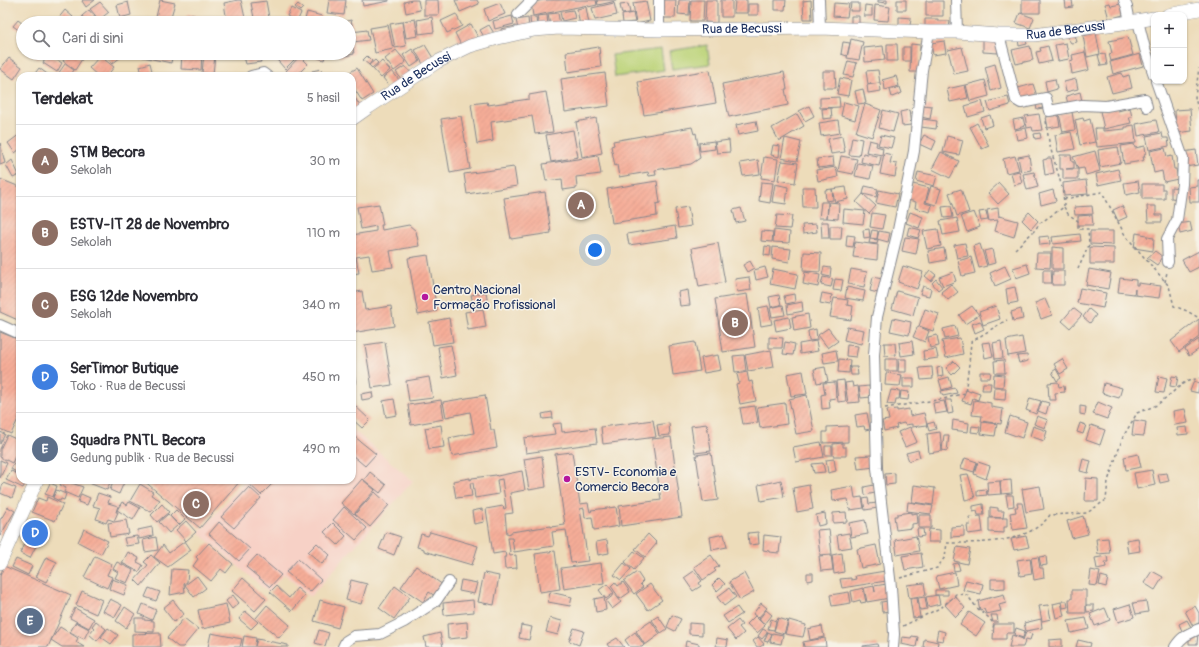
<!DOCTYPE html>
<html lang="id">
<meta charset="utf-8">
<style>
:root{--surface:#fff;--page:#f7f7f7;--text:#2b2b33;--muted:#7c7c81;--line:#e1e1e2;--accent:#b5179e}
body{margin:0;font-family:Pangolin,sans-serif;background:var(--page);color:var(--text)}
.controls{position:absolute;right:12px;top:12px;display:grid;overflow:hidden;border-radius:8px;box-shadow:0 1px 3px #0004}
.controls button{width:36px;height:36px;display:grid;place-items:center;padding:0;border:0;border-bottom:1px solid var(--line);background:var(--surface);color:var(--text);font:20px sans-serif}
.you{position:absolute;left:595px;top:250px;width:14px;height:14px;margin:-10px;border:3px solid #fff;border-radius:50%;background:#1a73e8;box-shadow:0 0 0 6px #1a73e833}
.badge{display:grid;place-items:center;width:26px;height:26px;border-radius:50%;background:var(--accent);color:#fff;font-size:13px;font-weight:700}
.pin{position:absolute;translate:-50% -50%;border:2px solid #fff;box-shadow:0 1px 4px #0006}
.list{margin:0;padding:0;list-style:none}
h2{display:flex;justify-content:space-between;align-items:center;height:52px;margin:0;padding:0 16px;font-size:17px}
h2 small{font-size:13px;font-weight:400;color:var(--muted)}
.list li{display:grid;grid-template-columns:26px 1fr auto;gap:12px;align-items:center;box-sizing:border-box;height:72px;padding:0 16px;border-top:1px solid var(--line)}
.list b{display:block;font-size:15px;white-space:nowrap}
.list p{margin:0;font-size:13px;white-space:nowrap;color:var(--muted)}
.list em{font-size:13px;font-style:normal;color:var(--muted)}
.icon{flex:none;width:22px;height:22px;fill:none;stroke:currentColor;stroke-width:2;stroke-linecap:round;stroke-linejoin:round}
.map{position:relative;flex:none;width:1199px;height:647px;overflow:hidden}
.search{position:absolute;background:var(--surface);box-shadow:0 1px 3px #0004;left:16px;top:16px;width:340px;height:44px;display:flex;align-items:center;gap:10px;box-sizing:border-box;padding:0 14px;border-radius:22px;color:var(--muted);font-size:15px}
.panel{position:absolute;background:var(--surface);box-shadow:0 1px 3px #0004;left:16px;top:72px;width:340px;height:412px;border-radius:12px}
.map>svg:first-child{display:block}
.built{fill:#f7d1c6}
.green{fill:#bbd377;stroke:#6b816a}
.building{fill:url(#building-hatch)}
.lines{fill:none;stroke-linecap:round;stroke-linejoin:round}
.minor-casing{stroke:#84868c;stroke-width:12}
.tertiary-casing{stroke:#84868c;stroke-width:14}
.path{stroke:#84868c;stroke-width:1.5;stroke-dasharray:3 3;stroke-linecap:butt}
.minor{stroke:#fff;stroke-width:10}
.tertiary{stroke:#fff;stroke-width:13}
.poi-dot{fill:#b5179e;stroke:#f7f3e8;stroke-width:1.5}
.labels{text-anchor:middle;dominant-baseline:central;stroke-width:3;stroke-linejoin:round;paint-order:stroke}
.street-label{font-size:13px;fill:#1b2f5e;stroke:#f7f3e8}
.poi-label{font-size:13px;fill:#1b2f5e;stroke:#f7f3e8;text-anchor:start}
</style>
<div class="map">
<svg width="1199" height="647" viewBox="0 0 1199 647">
<defs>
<pattern id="building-hatch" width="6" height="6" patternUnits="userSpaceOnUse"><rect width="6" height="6" fill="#f6ad98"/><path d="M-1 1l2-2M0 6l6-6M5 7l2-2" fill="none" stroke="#d29585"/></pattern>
</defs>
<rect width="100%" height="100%" fill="#f7f3e8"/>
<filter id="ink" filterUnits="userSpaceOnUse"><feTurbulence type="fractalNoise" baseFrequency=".025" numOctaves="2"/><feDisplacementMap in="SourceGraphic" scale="8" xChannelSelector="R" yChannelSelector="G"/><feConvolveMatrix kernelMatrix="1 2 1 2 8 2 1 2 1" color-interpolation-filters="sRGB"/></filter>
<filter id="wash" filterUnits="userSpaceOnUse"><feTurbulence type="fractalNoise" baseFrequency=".012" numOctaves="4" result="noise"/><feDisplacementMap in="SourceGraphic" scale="16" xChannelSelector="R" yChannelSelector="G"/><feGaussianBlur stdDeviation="0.9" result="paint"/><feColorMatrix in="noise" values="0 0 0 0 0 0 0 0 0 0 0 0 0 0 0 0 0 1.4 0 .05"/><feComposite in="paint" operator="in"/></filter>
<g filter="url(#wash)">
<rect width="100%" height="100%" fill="#eddcba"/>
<path class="built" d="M352,429L413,481L310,597L284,574L268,592L199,533L245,480H352Z"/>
<path class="green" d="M707,45L710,64L672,69L669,51Z
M661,49L664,70L615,77L612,55Z"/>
<g id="blocks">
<path class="building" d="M83,0H95L86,7L82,1Z
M160,0L175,3L170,20L156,17Z
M238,0H241L245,18L227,22L224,3Z
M329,0H346L344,15L327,13Z
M362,0H389V1L363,6Z
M412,0H418L420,10L406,13L404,2Z
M424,0H438L439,15H424Z
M455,0H477L479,4L460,12Z
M543,0H596L597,5L588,7V5L533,16L531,3Z
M597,0H616V1L598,5Z
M662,0H676L675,18H662Z
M679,0H690L689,15L678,14Z
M691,0H704L703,21H690Z
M706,0H717V23L705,22Z
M721,0H732V17H721Z
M735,0H747V13H734Z
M775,0H786L785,10H775Z
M811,0L812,19H804L803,1Z
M878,0H887V3L878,2Z
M897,0H906V10H897Z
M1022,0H1040V13H1022Z
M1065,0H1072L1073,7L1066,8Z
M266,1L270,23H255L251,3Z
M646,1L650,21L636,24L633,3Z
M926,1H943V16H926Z
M100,2L109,12L99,20L90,9Z
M128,2L131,15L120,18L117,5Z
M500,3L505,14L488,21L484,9Z
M614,3L617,15L595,20L592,8Z
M834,3L849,4L847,17L833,16Z
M851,3H859V11H850Z
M1110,3L1111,6L1121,4L1123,15L1109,19L1105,4Z
M298,4L303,8L300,11L295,7Z
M628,4L630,13L622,14L620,5Z
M748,4H758V15H748Z
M865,5L872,6V16H864Z
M875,5L890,7L888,21L874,20Z
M586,7L589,24L580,26L577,9Z
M291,8L301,13L297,22L287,16Z
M65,10L73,17L69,23H61L57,20Z
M89,10L97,20L93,23H88L82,16Z
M573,10L575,18L562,21L560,12Z
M307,12L322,16L320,23H304Z
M558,13L560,25L550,26L548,14Z
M633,13L635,22L623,23L622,15Z
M1020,13L1034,18L1030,28L1016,23Z
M188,14L202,17L201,23H186Z
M456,14L462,26L447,33L441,21Z
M547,15L548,26L539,28L537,16Z
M35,16L45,23H32L30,21Z
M512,16L514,24L495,29L493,21Z
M851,16H859V27L851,28Z
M432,17L434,32L419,34L417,20Z
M530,17H536L537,27L531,28Z
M899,17L911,18L910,26L899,25Z
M528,18L529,27L518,29L516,20Z
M415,19L418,36L406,38L403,21Z
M925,19H938V21H950L949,28L925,27Z
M18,20L23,24V33L13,26Z
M351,20L353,29L349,30V23L342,22Z
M402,22L406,46L395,48L390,24Z
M471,24L479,39L462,47L455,33Z
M388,25L393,49L375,53L370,28Z
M489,25L495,35L486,40L480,30Z
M516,26L517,32L502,35L501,29Z
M367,30L369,40L353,42L352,32Z
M1096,33L1100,54L1087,57L1083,36Z
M1075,35L1077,42L1071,43L1067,37Z
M1128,37L1133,55L1111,61L1109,54L1112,53L1109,41Z
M1025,38L1027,44L1019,46L1018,39Z
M851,39L863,42L859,60L847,58Z
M983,39H999L998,53L983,52Z
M944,41L946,53L933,55L931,43Z
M843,42L850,43L847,56L841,54Z
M349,43H352L354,54L340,57L339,53H349Z
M1066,43L1069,59L1058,61L1055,45Z
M887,44H897L898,61H887Z
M911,44L920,45L919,72H910Z
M425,45L433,58L423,64L415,50Z
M883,46L885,60L865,62L864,48Z
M1030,46L1033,60L1016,64L1012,50Z
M1048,46L1052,61L1039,64L1036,52L1041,51L1040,48Z
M599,47L601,67L568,72L566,52Z
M903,47H910V61H903Z
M962,47L968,71L954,74L948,50Z
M412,49L420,61L411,67L403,55Z
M396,50L406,62L394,71L385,59Z
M1085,52L1089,70L1072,74L1070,61L1073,60L1072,55Z
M30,53H43L38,59Z
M68,53H74L82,59L75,70L63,61Z
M116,53H126L112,64L109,60Z
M144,53H173L171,63L143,57Z
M182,53L202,54L201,70L181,69Z
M243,53H258L261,62L246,64Z
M287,53H293L297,57L285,69L278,61Z
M312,53H326L324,60L311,55Z
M48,54L62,63L57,72L43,63Z
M204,54L215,55L213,74L202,73Z
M1105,54L1107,65L1101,66L1098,55Z
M1140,54L1143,66L1113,74L1110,62Z
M100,56L114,67L107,76H98L89,68Z
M300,56L308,64L296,76H291L286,71Z
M367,56L372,61L369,65L363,60Z
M9,58L22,67L14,79L0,69Z
M375,60L378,63L372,68L369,65Z
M382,61L390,70L381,78L373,69Z
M848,61L857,63L853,77L844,75Z
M150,63L153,75L142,76L140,66Z
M65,64L74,70L70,76H61L58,74Z
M995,64L1001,88L991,91L985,67Z
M405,66L411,73L402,80L396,72Z
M39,68L50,76H33Z
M357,68L373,94L362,101L352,85V76H346L345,75Z
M321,69L323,76H313L312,71Z
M710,70L716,103L644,115L638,82Z
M878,70L880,83L868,84L866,71Z
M392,71L400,81L391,88L383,78Z
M823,71H835L836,88H823Z
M784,72L787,89H785L788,105L729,117L722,84Z
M605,73L609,106L565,112L561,79Z
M1122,73L1123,77L1129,75L1132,88L1112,93L1107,77Z
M896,76L899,86L885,90L884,82L882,80Z
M840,78L851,80L848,96L837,94Z
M1055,79L1057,89L1047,92L1045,81Z
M1076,79L1078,89L1066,92L1064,82Z
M985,80L989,96L970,101L966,85Z
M880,83L881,91L868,93L867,85Z
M1033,84L1037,96L1022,101L1018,88Z
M965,85L968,98L950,102L947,89Z
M900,87L902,93L892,97L890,90Z
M863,89L866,103L858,104L855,91Z
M546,92L553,132L535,134L532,116L491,122L493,141L477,144L471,104L487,102L488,105L529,99V95Z
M1080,92L1082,101L1068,104L1066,96Z
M352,93L360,106L352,111Z
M839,97L840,107L820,108V98Z
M1008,97L1010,105L990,111L987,102Z
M982,101L985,112L968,117L965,106Z
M844,102L859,106L855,120L841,116Z
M865,104L881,110L872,137L856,132Z
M1042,104L1043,108L1037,109L1036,105Z
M923,105L932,106L930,119L921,117Z
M809,106L814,116L805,121L799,111Z
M1117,107L1118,111L1130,108L1132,117H1129L1131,123L1104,129L1100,111Z
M831,108L832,118L823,119L822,109Z
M1190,109L1192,131L1176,133L1175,110Z
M883,110L898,114L893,132L879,128Z
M909,110L911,125L902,126L900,112Z
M1072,112L1075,130L1063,132L1059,114Z
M797,114L804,126L779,141L772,128Z
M1039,114L1042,130L1033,131L1032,127L1027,128L1025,116Z
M990,115L993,125L984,128L981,118Z
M1058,115L1060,126L1048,128L1046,117Z
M461,116L470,169L450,173L441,119Z
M596,118L602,153L582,157L576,122Z
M1023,118L1025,126L1015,129L1013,120Z
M1083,118L1084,121L1090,119L1095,142L1080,145L1075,120Z
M922,119L937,121L936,129L921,127Z
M838,120L840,133L821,136L819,123Z
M1156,120L1159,132L1138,136L1136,124Z
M756,121L758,131L738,135L736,125Z
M977,123L989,146L982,149L970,127Z
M1134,125L1136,143L1097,147L1095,128H1103V131L1125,129V127H1128V126Z
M692,127L694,134L696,133L700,158L691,164L655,170L656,175L649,176L648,172L619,177L617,165L615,166L611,146L614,145L613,141Z
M1026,128L1028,138L1017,140L1015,130Z
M573,130L578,157L551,162L546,135Z
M1071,132L1075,149L1058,152L1055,135Z
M1040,133L1041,138L1035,139L1034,134Z
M1162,133L1163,138H1168L1169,146L1149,150L1146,136Z
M20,134V149L15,153L8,143Z
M881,135L894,138L891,148L878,145Z
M924,135L936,141L932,150L919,144Z
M842,136L845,152L831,154L828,139Z
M947,136L963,140L959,155L943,152Z
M852,137L862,139L859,156L849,155Z
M785,138L801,142L797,161L781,158Z
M729,140L730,152L717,153L715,142Z
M869,140L877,142L876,146L883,148L882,155L866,152Z
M714,141L715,149L700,151L699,143Z
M0,143L5,163L0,165Z
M1134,144L1135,148L1145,146L1146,153L1144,154L1145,157H1143L1144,160L1142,161L1124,164L1121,146Z
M773,145L780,146L779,157L771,155Z
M1118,147L1121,163L1100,167L1098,150Z
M1165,148L1167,157L1172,156L1174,169H1176L1178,179L1164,182L1162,171L1154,173L1150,151Z
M1196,150L1198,165L1185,167L1183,152Z
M1095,151L1100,171L1086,175L1084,168L1078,169V179H1063V169H1060V155H1071L1072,162H1074V168L1066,169H1078L1073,157Z
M941,152L959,161L950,178L932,169Z
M863,153L881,157L879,166L861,162Z
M884,153L892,155L890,163L897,164L895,177L880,174Z
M1029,155L1031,170L1021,172L1018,157Z
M598,156L601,174L576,177L577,188L563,190L562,179L546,181L543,164Z
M841,156L857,159L853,174L838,171Z
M1015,156L1019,170L1006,173L1003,159Z
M764,157L778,159L775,180L761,178Z
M833,157L834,166L818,168L817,159Z
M1047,158H1051L1054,173L1045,175L1043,160L1047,159Z
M12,160L19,175L13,178L6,165Z
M758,160L760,174L743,176L740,163Z
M782,161L798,163L795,183L778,180Z
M858,163L873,166L870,179L855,176Z
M514,167L517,186L467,194L464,174Z
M836,167L838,177L818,181L816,170Z
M1118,169L1121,180L1098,185L1096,174Z
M1019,171L1022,183L1014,185L1011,173Z
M918,172L937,176L934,186L916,181Z
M1034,172L1038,187L1027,190L1023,174Z
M0,179L20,187V321L0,312Z
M1086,180L1088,194L1064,196L1063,183Z
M1197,180H1199V202H1190L1189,187L1197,186Z
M657,181L660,203L656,204L657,216L612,223L607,189Z
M1138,181L1140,192L1126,195L1124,183Z
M761,182L773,183L770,203L759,201Z
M999,183L1009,194L998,204L988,193Z
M775,184L788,187L786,204L772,202Z
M913,184L929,188L925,203L932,205L930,212L915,208L916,202L908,200Z
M1142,184H1162V189H1165V199H1142Z
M865,186L878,189L876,197L863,194Z
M931,186L941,189L936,205L926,202Z
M802,187H815L816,207H803Z
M846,187L848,199L835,202L832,189Z
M1171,187L1180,188L1179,199L1171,198Z
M832,189L833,200L826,201L825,190Z
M961,189L969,212L957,216L949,193Z
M879,190L898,194L895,207L876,203Z
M1053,190L1056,201L1041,205L1039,194Z
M545,192L551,233L511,239L504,198Z
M863,194L876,206L869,214L856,202Z
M821,202H828L827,218H819Z
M829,202L839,203L838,219L827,218Z
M379,204L383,225H381L382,230L409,225L416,231L419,246L390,251L393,267L372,270L369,255L356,257L359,273L352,274V235L376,231V226L361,229L357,207Z
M951,206L953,217L944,218L942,207Z
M1092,206L1093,214L1075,215L1074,207Z
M1122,206L1127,217L1118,221L1113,210Z
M1147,206H1156V215H1162V222H1148Z
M688,207L691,226L678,228L675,209Z
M741,208L745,221L736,223L733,210Z
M998,208L999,217V216L1018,221L1014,237L995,231L998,220L989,221L987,210Z
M844,209L865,211L863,224L843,222Z
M986,211L988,220L981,221L979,212Z
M910,212L923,217L919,228L906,223Z
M974,212L980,227L967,232L961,216Z
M1029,212L1038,221L1031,229L1022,220Z
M872,213L885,215L882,229L870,227Z
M777,215L792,216L790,229L775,228Z
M1092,215L1093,225H1078V216Z
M957,218L960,232L943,235L940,221Z
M821,222H828L829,238H822Z
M1190,222L1192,231L1180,234L1178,224Z
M816,224L817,232L803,234L802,225Z
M675,226L677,238L629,245L627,234Z
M830,226H842L841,239H830Z
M909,227L921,230L918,238L907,235Z
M869,229L870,237L864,238L863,230Z
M938,229L941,246L927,249L923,231Z
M774,230L790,232L789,243L773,242Z
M872,230L878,231L877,239L870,238Z
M762,231L773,232L772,242L761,241Z
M879,231L890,233L888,242L877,239Z
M1090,231H1113V245L1090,244Z
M1136,233L1147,235V237L1154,238L1153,251L1134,248Z
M1080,234L1081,241L1053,244L1052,237Z
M847,235L855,236L853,247L846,246Z
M1049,236L1050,244L1040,245L1039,237Z
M905,237L919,239L916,254L902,251Z
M870,239L878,240L877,244L869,243Z
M855,242L878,245L877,260L853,257Z
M718,243L725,282L699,287L692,248Z
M965,243L968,256L957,258L954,245Z
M980,244L987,266L979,268L973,246Z
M765,246L771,247L770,256L764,255Z
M773,247L791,249L789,262L772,259Z
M1052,247L1063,248V269H1052Z
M1090,247L1114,248V264H1090Z
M944,248L946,260L930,263L928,251Z
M992,249L995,263L988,265L984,251Z
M1155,251L1163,257L1157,265L1147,258Z
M1199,251V267L1189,272L1182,260Z
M804,252L821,253L820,272L803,271Z
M1037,253H1051L1050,268L1036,267Z
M428,255L437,311L418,315L408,258Z
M971,257L975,273L962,276L958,261Z
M750,261L754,268L747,272L743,265Z
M1027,264L1030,273L1016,278L1013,268Z
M903,266L923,272L917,289L898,282Z
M1005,266L1011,279L995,286L990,273Z
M765,267L768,277L756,280L754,270Z
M824,267L831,268L830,277L822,275Z
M773,269L798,274L795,289L770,284Z
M851,269L867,272L864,287L848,284Z
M1089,269L1111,273L1108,289L1086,285Z
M930,270L936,275L931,281L925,276Z
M1043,270H1051L1052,283H1043Z
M1053,271H1064V285H1052Z
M805,272L820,275L818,287L803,284Z
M953,272L956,281L943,286L939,277Z
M749,277L751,290L737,292L735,279Z
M823,277L833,279L831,287L821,285Z
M873,277L882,279L878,293L870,291Z
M1120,278L1136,280V285H1138V283L1161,286L1159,298L1135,295V289L1134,294L1118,292Z
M835,279L843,280L841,291L833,290Z
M936,279L942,287L938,290L932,283Z
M951,284L958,292L948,300L941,292Z
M923,286L931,289L929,296L920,294Z
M847,287L865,291L863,301L845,298Z
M1015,287L1018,302L1008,304L1006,289Z
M1080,288L1106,293L1103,308L1077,303Z
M688,290L690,305L680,306L678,292Z
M362,291L365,310L391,306L394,326L352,333V293Z
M897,291L918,297L913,315L892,309Z
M486,292L488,304L474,307L471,295Z
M822,293L832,295L830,305L820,303Z
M747,294L755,347L723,352L715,299Z
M794,294L795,302L786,304L784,296Z
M779,295L781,305L771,307L769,297Z
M834,298L848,300L847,305L853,306L851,320L830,317Z
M1045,299L1052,315L1041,319L1035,303Z
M802,302L803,311L788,314L787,305Z
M783,305L785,315L772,317L770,308Z
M768,306L772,324L761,326L758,308Z
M972,306L979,315L965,324L959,315Z
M996,306L1000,319L983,325L979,312Z
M1073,308L1082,315L1070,328L1062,321Z
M483,309L486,327L468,330L465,312Z
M925,309L939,314L933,331L919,326Z
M1021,309L1023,319L1013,321L1011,312Z
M1089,309L1096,315L1090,323L1083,317Z
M808,314L810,328L794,331L792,317Z
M789,317L791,328L776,331L774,320Z
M449,318L453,342L433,345L429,322Z
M893,318L911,322L909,335L890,331Z
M1199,319V337L1179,352L1171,341Z
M980,321L984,329L975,333L972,324Z
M918,326L929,331L925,342L913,337Z
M955,326L958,336L945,339L943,329Z
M847,327L864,330L861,344L844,340Z
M828,328L838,341L828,348L818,335Z
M816,329L817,340L809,341L808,331Z
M0,332L20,340V415L11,434L0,429Z
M937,335L939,346L930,348L928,337Z
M769,337L783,338L782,348H769Z
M1022,337L1025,353L1008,356L1006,340Z
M960,338L963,354L946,358L942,341Z
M1199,339V349L1189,356L1185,349Z
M816,341L818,351L800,354L799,344Z
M912,341L914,354L901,356L899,343Z
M1001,341L1003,358L995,359L993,343Z
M385,342L392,385L372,388L365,345Z
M695,342L700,371L673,375L669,346Z
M785,342L795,344L793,355L783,354Z
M990,342L993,356L985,358L982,343Z
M884,343H895L896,355L885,356Z
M451,345L457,375L443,378L438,347Z
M847,345L858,346L856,357L846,356Z
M936,349L938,358L924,360L923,351Z
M771,350L774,367L748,371L745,355Z
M836,350L838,361L824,363L822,353Z
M718,355L721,370L704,373L701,358Z
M744,355L746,371L735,372L733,356Z
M1027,355L1028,361L1019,363L1017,356Z
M839,359L850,360L849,373L838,372Z
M885,359H897V371H885Z
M899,359H906V372H898Z
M1062,359L1068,369L1060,374L1054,364Z
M1004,360L1005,373H995L994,361Z
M954,361L960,367L952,375L946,368Z
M825,367L828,381L817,383L814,369Z
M850,367H857L858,375H851Z
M932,367L933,379L921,380L919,368Z
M942,367L943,376L938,377L937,368Z
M1056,369L1061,378L1057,381L1052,372Z
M803,371L807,394L791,396L787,374Z
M747,372L749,382L752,381L756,401L740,404L736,384L739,383L737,374Z
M980,372H991L990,378H980Z
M886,373L902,375L900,386L885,385Z
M352,374H354L356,383L352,384Z
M994,374L1004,375L1003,387L993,386Z
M1159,376L1167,378L1164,393L1156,392Z
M1172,376L1178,377L1176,387L1170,386Z
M429,377L433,398L409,401L406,381Z
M949,377L952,387L942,390L939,380Z
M903,378H914V387H903Z
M844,380L846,401L838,402L836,381Z
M1194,381L1199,383L1198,393L1190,391Z
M835,382L836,398L829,399L830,408L822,409L821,395L825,394L823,383Z
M852,382L853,387L858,386L860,402L848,403L845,383Z
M1058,382L1059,387L1064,386L1065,392L1055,393L1056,400H1049L1048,383Z
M983,383H991L990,390H982Z
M1104,383L1122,388L1119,398L1102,393Z
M869,386L871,397L861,398L859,387Z
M955,388L957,393L943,396L941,391Z
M994,388H1006L1005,400L993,399Z
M891,390L900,391L899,399H896L895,405L887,404Z
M966,390L971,392V390L980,393L978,400L973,398L971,404L962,401Z
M901,391L909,392L908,400L900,399Z
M372,392L373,398L362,400L361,394Z
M485,395L491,430H494L497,448L452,456L449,438L474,433L470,412L446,417L443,402Z
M807,395L814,431L796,434L789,399Z
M1030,398L1041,401L1036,414L1026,410Z
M394,399L397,415L386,417L383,401Z
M441,400L444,419L411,425L408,405Z
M945,400H951L953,413L948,414Z
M974,400L991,403V407L1003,409L1001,424L981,421L982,416L972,415Z
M944,401L947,412L935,414L933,403Z
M1042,401L1049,403L1046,414L1038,411Z
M1098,402L1112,408L1107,419L1093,414Z
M352,403L370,420L362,428L352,419Z
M785,403L787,424L760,428L757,407Z
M755,406L758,422L743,424L740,408Z
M1080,406L1086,407L1085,415L1080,414Z
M897,409V411L909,409L910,416L924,413L927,425L912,427V424L905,425L904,423L896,425L897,428L884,431L882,421L889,420L887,410Z
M1185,409L1188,423L1175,425L1173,411Z
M552,412L553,418L543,419L542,414Z
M867,413L870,429L865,430L864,426L857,427L855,415Z
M1010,416L1027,422L1022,438L1005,432Z
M1037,416L1048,420L1045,428L1034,424Z
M653,420L656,437L603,444L601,427Z
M953,420L969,423L968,432L952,430Z
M1134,420L1146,422L1144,436L1132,435Z
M934,422L936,429L929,431L927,424Z
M982,422L997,424L995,436L981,434Z
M561,423L562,432L595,428L597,443L526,453L524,438L555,434L553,424Z
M669,423L670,435L659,436L657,425Z
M1080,423L1086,425L1083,434L1077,432Z
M707,424L711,451L695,453L691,426Z
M441,425L444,447L429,449L425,428Z
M1091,425L1105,430L1100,445L1086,440Z
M848,426V442L823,443V432H827V427Z
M972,426L980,427L979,433L971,432Z
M1033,426L1047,431L1044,441L1030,436Z
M910,427L917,442L905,447L898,432Z
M1187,427L1188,434L1178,435L1177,428Z
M0,432L5,434L0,444Z
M940,432L942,451L929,453L927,434Z
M7,435L20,441V446L12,463L0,457V449Z
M944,435H949L947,451L942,450Z
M355,437L376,454L365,466L352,455V441Z
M671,437L682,517L621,526L619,506L661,500L652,439Z
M821,442L824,457L796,462L793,447Z
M843,443V447H846V456H833V444Z
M825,446H832V455H825Z
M918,450L920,457L909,461L906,453Z
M20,452V474L11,469Z
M572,452L580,504L588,503L590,512L592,511L591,510L616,507L619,526L594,530L592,517L585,518L584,508L580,509L588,561L571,563L566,530L552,532L554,546L514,552L512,538H508L510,552H509L510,556L516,555L517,568L505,569L504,557H506L505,552L493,554L486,509L503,506L504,509L506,508L502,479L497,480L499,494L475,498L473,483H470L472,496L456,498L453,481L470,478V480L472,479V478L496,475L497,476L522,471L525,490L510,493L513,513L505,514L507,534L511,533V532L551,526V527L565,525L555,454Z
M711,453L718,500L703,502L696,455Z
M1138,454L1141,467L1126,470L1124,457Z
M871,455L872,460H874L875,467L858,469L856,456Z
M542,456L546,487L529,490L524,459Z
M965,458L977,462L974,472L961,468Z
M834,459L836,471L828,473L826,460Z
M1083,459L1091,461L1088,473L1080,471Z
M0,460L7,463L0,478Z
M978,462L990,466L986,479L974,474Z
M823,463L825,472L814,473L812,464Z
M1152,470L1155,485L1137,489L1134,473Z
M11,471L20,475V480H27L23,488L6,480Z
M370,472L386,485L380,493L364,480Z
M895,473V484L886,485L885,474Z
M1167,473L1169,481L1160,483L1158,474Z
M968,474L975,498L965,500L960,475Z
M1086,478L1098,479V501H1085Z
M362,479L375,490L354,514L341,503Z
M63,480L83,487L78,498L64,492L66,488L60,485Z
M90,480H111L107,490L89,483Z
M114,480H125L119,494L110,490Z
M143,480H241L200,528Z
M253,480H276L261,495L249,484Z
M781,480L784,497L761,501L758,485Z
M1011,480L1012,493L1001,494L1000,481Z
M1000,481L1001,494L988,495L987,482Z
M3,483L16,488L12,498L0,493Z
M50,483L57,486L53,497L45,494Z
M140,484L153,492L151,495L160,500L151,512L130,501Z
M809,485L813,509L797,512L793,488Z
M874,485L875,493L865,495L864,487Z
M914,485L935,488L933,505L912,502Z
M853,486L855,498L862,497L864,508L850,510L848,499L833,501L831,490Z
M1040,486L1044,509L1026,512L1022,489Z
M249,487L261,498L234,528L221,517Z
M986,489L987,495L977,496V490Z
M56,490L66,494L64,500L61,499L60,501L53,498Z
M375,492L389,505L370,527L355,514Z
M98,493L110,497L108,503L118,506L116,512H118L114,521L108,519L106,523L96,519L100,508L93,506Z
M81,494L90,498L87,505L78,502Z
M1006,495H1013L1014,506L1008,507Z
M47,497L63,504L55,521L32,512L38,498L46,501Z
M868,498L869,504L877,503L878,508L865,510L863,499Z
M122,502L127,505L129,502L140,508L133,520L117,510Z
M908,502L933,506L931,514L907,511Z
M1017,503H1022L1027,528L1013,530L1010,513L1016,512L1015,507H1018Z
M162,504L169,512L157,522L151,515Z
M983,504L984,515H978L977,511L973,512V506Z
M8,507L15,511L0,536V519H1Z
M344,507L367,528L356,540L333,520Z
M990,507L998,508V511H1004L1003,518L990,517Z
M482,509L484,522L474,524L472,511Z
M176,510L185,519L179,525L170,516Z
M846,512L847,522L833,523V513Z
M911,512V514L917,513L918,523L912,524V528L896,530L894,516H897V514Z
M825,513L826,524L818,526L816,515Z
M168,514L178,525L169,533L159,522Z
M919,515H931V528H919Z
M981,516L983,532L968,534L967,525H970L969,517Z
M1083,516L1088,534L1072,538L1067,521Z
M989,518H1007V527H1004V533L989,532Z
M126,520L129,534L110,537L108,523Z
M865,520L868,534L851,537L849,523Z
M186,521L196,532L186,541L176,530Z
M32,522L46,528L38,543L25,537Z
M219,522L250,549L239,561L209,534Z
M333,523L346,536L338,545L324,532Z
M964,526V536L951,537V527Z
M152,527L153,536L139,539L138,530Z
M84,529L108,541L101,554L78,542Z
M829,529L832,554L820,555L817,530Z
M917,529H923L924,536L918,537Z
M929,529L940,530V542H928Z
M386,532L401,537L394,555L379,549Z
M430,532L478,546L472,565L424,551V549L417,547L421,534L428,536Z
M758,532L759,544L749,545L748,533Z
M849,533L852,547L839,549L837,535Z
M648,534L657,543L645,557L635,549Z
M724,534L727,547L712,550L710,537Z
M764,535L781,537L779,553L769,552V551L763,550Z
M137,536L139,544L126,546L124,538Z
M916,536L919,551L897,555L895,540Z
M1026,536L1029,547L1014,550L1011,539Z
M156,537L158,550L145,552L143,540Z
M1108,538L1110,553L1098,554L1096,539Z
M1138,538L1140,551L1128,553L1126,540Z
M26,539L37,544L30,558L20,553Z
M607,540L609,553L598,555L596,542Z
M185,541L191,550L168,567L154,557L163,545L169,553Z
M209,543L233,564L226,573L221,569L211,581L193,566L198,559L196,557Z
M317,543L330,555L322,564L308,552Z
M876,545L880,564L861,568L857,549Z
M957,547L970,549L967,564L954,561Z
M555,551L560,589L540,592L535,554Z
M634,551L644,558L634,570L625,562Z
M128,552L139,558L137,562L143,565L139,572L122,563Z
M842,553L844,572L834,574L832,555Z
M921,553L923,567L905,570L902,556Z
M151,555L160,563L141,586L135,580L148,565L144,562Z
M257,555L281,575L270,587L246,567Z
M711,555L719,566L714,569L716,571L703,580L694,567Z
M831,555L833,570L821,571L819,556Z
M95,556L112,564L107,575L112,577L107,588L84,577Z
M1046,556L1047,565L1041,566L1039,557Z
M1107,556L1108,562H1105L1106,567L1097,569L1095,558Z
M46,557L57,562L46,582L36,577Z
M1038,557L1040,568H1043L1044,578L1034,580L1031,558Z
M1030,558L1032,574L1020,576L1017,560Z
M16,559L32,566L28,575L12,567Z
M298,559L321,580L310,592L286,572Z
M117,562L133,570L127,583L115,578L118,572L113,569Z
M601,563L604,583L564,589L561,568Z
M624,563L631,569L621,580L614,575Z
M958,563L960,570L954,571L953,564Z
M4,566L71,595L48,647H0V576Z
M416,566L443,585L435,596L429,592L423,602L401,587Z
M172,569L188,570L187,582L184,584L185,592L170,595Z
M1091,570L1100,572L1097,586L1089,585Z
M694,571L702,581L699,583L701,586L693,591L684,578Z
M885,571L886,581L842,588L840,579L851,578V580L856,579L855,576Z
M1152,571L1163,577L1155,590L1144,583Z
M637,572L643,581L640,584L643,587L634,594L624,581Z
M955,572L957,585L939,589L936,576Z
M484,573L499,576L494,605L478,602Z
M744,573L754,592L740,600L729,582Z
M807,573H813V580L807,581Z
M197,576L206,588L194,597L185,585Z
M1101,576L1108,578L1106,587L1099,585Z
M243,578L266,599L255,611L232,591Z
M719,578L725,584L717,591L712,585Z
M112,579L128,585L124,595L109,589Z
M991,579H1005V588L991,589Z
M351,580L367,584L361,604L346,600Z
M461,580L477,583L474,594L459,591Z
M966,580L983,584L981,594L963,590Z
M615,582L618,586L623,582L630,592L620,599L611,586Z
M924,583L926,595L909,598L907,585Z
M607,584L614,593L606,599L599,590Z
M650,584L662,600L648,610L636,594Z
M887,584L890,598L867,602L864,588L874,586L875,592L874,586Z
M276,586L289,598L297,588L305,595L292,611L270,592Z
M395,586L410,597L394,619L379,608Z
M149,588L160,592L156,601L145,597Z
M729,588L736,597L724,606L717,597Z
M863,588L866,602L861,603L860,600L853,602L851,591Z
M935,590H948V595H935Z
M1072,590H1086V613H1070L1069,599H1072Z
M82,591L102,600L96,614L76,605Z
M550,592L572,597L570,606L548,602Z
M849,592L851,603L832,606L830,595Z
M615,594L621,602L612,609L606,601Z
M1004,594L1006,603L999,605L1001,611L986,614L984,609L980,610L978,601Z
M233,595L239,603L232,609L226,601Z
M938,595L940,604L928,607L926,597Z
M955,596L965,608L956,617L945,605Z
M604,597L606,610L596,612L594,599Z
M925,597L927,609L920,610L918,598Z
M917,598L920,617L913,618L910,599Z
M110,599L122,605L115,617L103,611Z
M173,600L184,614L174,622L163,608Z
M320,600L344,607L338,628L314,621Z
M473,600L474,612L444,615L443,603Z
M888,601L890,611L882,612L881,602Z
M1062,601H1067L1068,607L1063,608Z
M1146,601L1148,612L1136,614L1133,603Z
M1061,602L1064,616L1056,618L1053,604Z
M761,603L767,608L758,618L753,614Z
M143,604L156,610L152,620L139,614Z
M226,604L230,623L202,629L198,610Z
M1130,604L1134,617L1118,622L1114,609Z
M267,605L290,625L279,638L256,618Z
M1048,605L1051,619L1042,621L1039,606Z
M1086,605H1094V611L1087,612Z
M1195,606L1199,613V623L1193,626L1185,611Z
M125,607L135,614L126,628L116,621Z
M737,607L742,614L728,623L723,616Z
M75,608L94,619L89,628L70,618Z
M1105,608L1110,620L1095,626L1090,614Z
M766,610L772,615L765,624L759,619Z
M245,611L258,622L251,629L239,619Z
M969,612L985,623L976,636L960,625Z
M672,615L681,619L675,631L667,627Z
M991,615H997L998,622H993Z
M658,616L667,629L661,633L652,620Z
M755,616L765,626L757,633L747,624Z
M135,618H144V620L154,621V632L135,631Z
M184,618L198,629L183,647H178L167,638Z
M550,618L562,621L558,635L546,632Z
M778,618L788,621L784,634L774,631Z
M1086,618L1089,629L1071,633L1068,621Z
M771,619L776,621L774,630L768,629Z
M1041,619L1042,628L1026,631L1024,623Z
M738,620L742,625L739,627L744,633L736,640L727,629Z
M789,620L806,625L803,637L785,634Z
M1187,620L1191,627L1182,631L1179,624Z
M96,621L106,629L97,641L89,634L94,628L92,626Z
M651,621L660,634L645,645L636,631Z
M76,622L89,629L84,639L70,632Z
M467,622L468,637L448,639L447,624Z
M689,623L702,624V635L689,634Z
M994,624H1014V633H1006V639H993Z
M521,625L532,627L529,640L519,638Z
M822,626L824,637L810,640L808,629Z
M60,627L78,638L76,642L84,647H62L51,640Z
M108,628L118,635L111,644L101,637Z
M574,628L584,631L579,645L569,641Z
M1016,628L1025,631L1023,638L1014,635Z
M763,629L768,632L762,639L758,636Z
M319,630L329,633L325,646L315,643Z
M938,630L945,632L943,641L936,640Z
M635,632L644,645L642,647H630L625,640Z
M768,632L772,634L768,642L764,641Z
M1026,632L1032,634L1030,640L1026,639L1023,647H1009L1012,635L1023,639V640Z
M160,633L161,647H132V634Z
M211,633L242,639L240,647H208Z
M440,633L443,647H426L424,637Z
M772,633L783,635L781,644L770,642Z
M1189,633L1198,634L1197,644H1189Z
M244,636L256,638L255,646L257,639L288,645V647H242Z
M912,636L918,637L916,647L901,644L902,637L911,638Z
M758,637L764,644L760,647H757L753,641Z
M617,638L624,647H609L607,644Z
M717,638L728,640L727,647L716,646Z
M825,638L826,647H804L803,642Z
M924,639L938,642L937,647H923Z
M1062,639V647H1049V640Z
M1078,640L1091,643L1090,647H1076Z
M686,641L699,644V647H685Z
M877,644L878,647H863V646Z"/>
</g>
</g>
<g filter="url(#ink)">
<use href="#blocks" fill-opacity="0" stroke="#84868c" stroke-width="1"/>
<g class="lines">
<defs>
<path id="minor" d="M819,0L820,28
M956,0L957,32
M1124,0L1127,7L1130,22
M518,14L532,0
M1138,21L1145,49L1154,75
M659,30V0
M999,35L1016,100L1021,103L1046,98L1049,111L1082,105L1106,106L1145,99L1147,107
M251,76L263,73L267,76
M1156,81L1183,158L1182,184L1177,220L1167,239L1168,262
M0,325L20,334
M343,647L346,641L354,636L380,634L404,622L436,601L449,582
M893,647L894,634L891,587L877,468L874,355L877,317L897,235L914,151L922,70L929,32
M1175,647C1182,636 1188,634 1199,629"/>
<g id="tertiary">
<path d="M1168,15L1199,9"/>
<path id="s1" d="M352,119L369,107L437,62L470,46L498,38L534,30L559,28L659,30L820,28L929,32H957L999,35H1034L1130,22L1154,18"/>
<path d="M0,563L37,480"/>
</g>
</defs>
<use href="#minor" class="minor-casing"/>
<use href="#tertiary" class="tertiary-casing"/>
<path class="path" d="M1198,110L1195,97L1199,68
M1064,199L1102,192L1125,235L1169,286L1174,306L1187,311L1199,318
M1064,207L1068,214L1078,221V229H1088L1089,245L1078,269
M1015,249L1034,231L1040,223L1064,207C1064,186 1055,166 1050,146C1048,137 1047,129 1046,120
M1165,282L1167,272
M885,408L943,399L965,393L969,364L971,342L998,325L1007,320
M900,578L937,568L945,557L947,543C979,543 1029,544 1050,515L1087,513L1106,500L1108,481L1123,437L1137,413L1157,405L1185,382L1199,378
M903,626L942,607L956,594L967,595L977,608L988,617L994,624L992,631"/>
<use href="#minor" class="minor"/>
<use href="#tertiary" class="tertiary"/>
</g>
</g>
<g class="poi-dot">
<circle cx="425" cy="297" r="4"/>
<circle cx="567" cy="479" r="4"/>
</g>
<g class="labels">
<g class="street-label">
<text stroke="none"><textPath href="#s1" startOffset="413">Rua de Becussi</textPath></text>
<text stroke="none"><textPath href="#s1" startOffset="737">Rua de Becussi</textPath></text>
<text stroke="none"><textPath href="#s1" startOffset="77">Rua de Becussi</textPath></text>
</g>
<g class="poi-label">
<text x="433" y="290">Centro Nacional<tspan x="433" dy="15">Formação Profissional</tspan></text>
<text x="575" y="472">ESTV- Economia e<tspan x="575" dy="15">Comercio Becora</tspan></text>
</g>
</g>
</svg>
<div class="controls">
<button>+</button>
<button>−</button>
</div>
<div class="you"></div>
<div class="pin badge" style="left:581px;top:205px;background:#8d6e63">A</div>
<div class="pin badge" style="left:735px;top:323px;background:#8d6e63">B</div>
<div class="pin badge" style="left:196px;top:504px;background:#8d6e63">C</div>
<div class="pin badge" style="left:35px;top:533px;background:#3f7fe0">D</div>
<div class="pin badge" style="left:30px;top:621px;background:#5c6f8a">E</div>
<div class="search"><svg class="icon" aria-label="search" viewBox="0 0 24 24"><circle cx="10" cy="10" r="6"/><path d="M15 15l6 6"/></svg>Cari di sini</div>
<section class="panel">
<h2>Terdekat<small>5 hasil</small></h2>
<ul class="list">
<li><span class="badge" style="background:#8d6e63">A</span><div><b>STM Becora</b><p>Sekolah</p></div><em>30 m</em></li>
<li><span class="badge" style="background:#8d6e63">B</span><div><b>ESTV-IT 28 de Novembro</b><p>Sekolah</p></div><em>110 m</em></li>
<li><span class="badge" style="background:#8d6e63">C</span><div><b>ESG 12de Novembro</b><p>Sekolah</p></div><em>340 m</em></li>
<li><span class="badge" style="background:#3f7fe0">D</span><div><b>SerTimor Butique</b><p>Toko · Rua de Becussi</p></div><em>450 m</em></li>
<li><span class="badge" style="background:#5c6f8a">E</span><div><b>Squadra PNTL Becora</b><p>Gedung publik · Rua de Becussi</p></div><em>490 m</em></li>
</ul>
</section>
</div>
